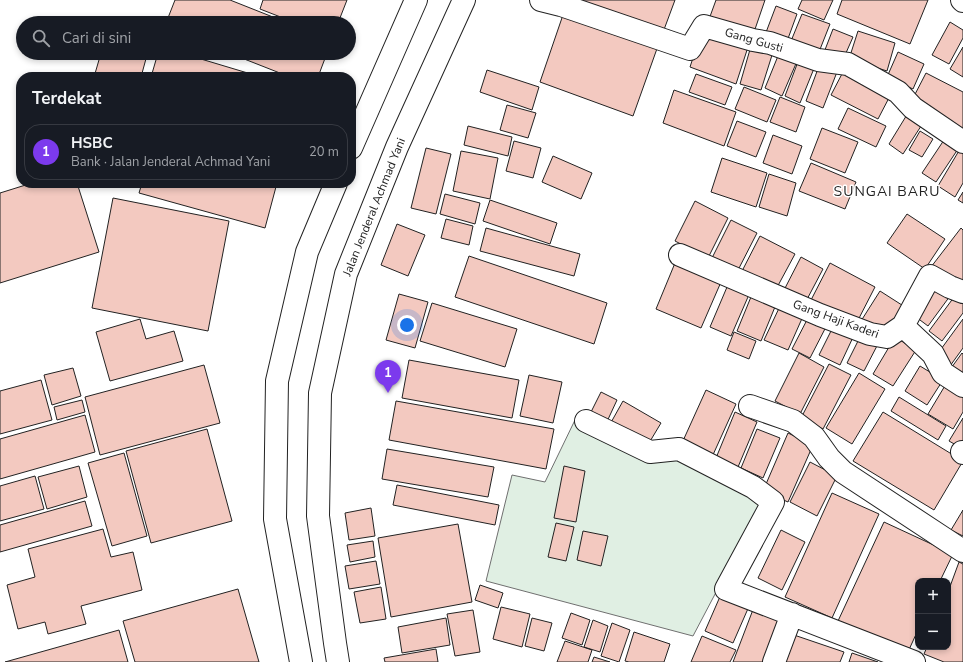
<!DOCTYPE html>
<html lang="id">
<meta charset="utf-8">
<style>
:root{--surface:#171b24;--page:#20242c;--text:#f1f3f6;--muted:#9ea1a6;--line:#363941;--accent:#7c3aed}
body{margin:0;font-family:"Nunito Sans",sans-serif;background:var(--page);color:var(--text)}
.controls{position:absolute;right:12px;bottom:12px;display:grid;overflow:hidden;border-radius:8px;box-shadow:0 2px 6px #0003}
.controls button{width:36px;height:36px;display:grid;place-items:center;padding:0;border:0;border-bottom:1px solid var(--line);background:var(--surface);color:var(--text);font:20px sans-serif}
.you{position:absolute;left:407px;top:325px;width:14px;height:14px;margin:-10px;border:3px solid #fff;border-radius:50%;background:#1a73e8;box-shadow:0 0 0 6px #1a73e833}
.badge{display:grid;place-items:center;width:26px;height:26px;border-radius:50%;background:var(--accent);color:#fff;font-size:13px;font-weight:700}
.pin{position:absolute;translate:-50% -33px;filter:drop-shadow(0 1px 2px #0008)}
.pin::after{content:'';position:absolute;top:21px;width:14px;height:12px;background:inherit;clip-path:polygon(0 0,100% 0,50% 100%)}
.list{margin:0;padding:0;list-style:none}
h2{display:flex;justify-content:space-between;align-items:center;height:52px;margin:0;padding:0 16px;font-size:17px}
h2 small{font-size:13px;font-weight:400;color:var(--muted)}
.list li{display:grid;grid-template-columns:26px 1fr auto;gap:12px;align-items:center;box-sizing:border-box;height:56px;margin:0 8px 8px;padding:0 8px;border:1px solid var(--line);border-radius:16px}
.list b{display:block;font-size:15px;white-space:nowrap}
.list p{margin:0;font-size:13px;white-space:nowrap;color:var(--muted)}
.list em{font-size:13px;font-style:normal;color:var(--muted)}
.icon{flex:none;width:22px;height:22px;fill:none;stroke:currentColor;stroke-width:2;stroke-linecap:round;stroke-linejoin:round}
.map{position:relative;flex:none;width:963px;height:662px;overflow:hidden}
.search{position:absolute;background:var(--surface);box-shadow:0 2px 6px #0003;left:16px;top:16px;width:340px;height:44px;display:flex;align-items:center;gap:10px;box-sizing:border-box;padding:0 14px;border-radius:22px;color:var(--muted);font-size:15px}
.panel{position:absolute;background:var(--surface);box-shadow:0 2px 6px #0003;left:16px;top:72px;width:340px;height:116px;border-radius:16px}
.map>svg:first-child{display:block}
.green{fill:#e0efe3;stroke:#6f6f6f}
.building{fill:#f3c9c0;stroke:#222}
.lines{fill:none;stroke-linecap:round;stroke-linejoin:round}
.minor-casing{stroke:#222;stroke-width:24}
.trunk-casing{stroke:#222;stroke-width:24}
.minor{stroke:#fff;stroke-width:22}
.trunk{stroke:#fff;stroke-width:22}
.labels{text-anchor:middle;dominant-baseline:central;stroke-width:3;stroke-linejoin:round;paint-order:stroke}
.street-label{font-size:12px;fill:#222;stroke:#fff}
.quarter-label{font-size:14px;letter-spacing:1px;fill:#222;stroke:#fff}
</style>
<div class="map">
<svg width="963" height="662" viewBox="0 0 963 662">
<rect width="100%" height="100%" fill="#fff"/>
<path class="green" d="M575,420L651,457L672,451L764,501L693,636L486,581L512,475L545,482Z"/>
<path class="building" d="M175,0H230L288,23H166Z
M263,0H347L338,23H296L260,9Z
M568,0H675L662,35Z
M716,0H765L752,38L708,22Z
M802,0H833L824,20L798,9Z
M842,0H928L910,44L837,14Z
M776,6L797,14L786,44L765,35Z
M565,9L659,43L633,116L540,82Z
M802,14L830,24L817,57L789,46Z
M950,22L963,30V38L949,64L932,55Z
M833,29L853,37L842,62L823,55Z
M702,30L748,47L736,84L690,67Z
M858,31L895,43L887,71L849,59Z
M751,46L773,52L761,90L740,84Z
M963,47V77L950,69Z
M780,51L798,59L782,96L765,88Z
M898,52L924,64L913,89L887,77Z
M101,53H140L147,55L141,77H94Z
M158,53H181L261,77H151Z
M229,53H327L318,77H290Z
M799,59L815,66L800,103L785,96Z
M819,66L837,72L823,108L806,101Z
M487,70L539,87L532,110L480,92Z
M844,70L891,94L878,119L831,95Z
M926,73L963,92V129L911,102Z
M696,74L732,87L725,105L689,92Z
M744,87L776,100L767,122L735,109Z
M674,90L736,112L724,146L663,123Z
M780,97L805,107L796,132L770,122Z
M507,105L536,113L528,138L500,130Z
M848,108L886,126L876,147L838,129Z
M908,113L923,123L903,154L889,144Z
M737,121L766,132L756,157L727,146Z
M468,126L512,137L508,156L464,145Z
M822,128L858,142L845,173L810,159Z
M920,131L933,139L922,157L909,150Z
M773,135L802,146L792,174L763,163Z
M944,140L958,149L936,182L922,173Z
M514,141L541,148L533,178L506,171Z
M426,148L451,154L436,214L411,208Z
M960,149L963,151V183L955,197L938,186Z
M461,151L498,158L490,199L453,191Z
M553,156L592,173L581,199L542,182Z
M722,158L767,173L756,207L711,192Z
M811,163L856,182L845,209L799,191Z
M769,174L796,183L787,216L759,207Z
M32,183H77L99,252L0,283V193Z
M142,183H277L265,228L139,193Z
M963,192V203L958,200Z
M445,194L480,203L475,224L440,214Z
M113,198L229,221L208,331L92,308Z
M490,200L557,223L550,244L483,221Z
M695,201L728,218L708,258L675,241Z
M907,214L945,239L925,269L887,243Z
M446,219L473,226L469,245L441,238Z
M731,220L757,233L736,274L711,260Z
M397,224L425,235L408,276L381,265Z
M486,228L580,254L574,276L480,251Z
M961,228L963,230V280L958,287L931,267Z
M760,236L795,254L774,293L740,275Z
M469,256L607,303L594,344L455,297Z
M801,257L823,269L804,305L782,294Z
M675,263L721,282L701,328L656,309Z
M830,263L875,287L855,326L810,302Z
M730,280L751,290L731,336L710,327Z
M934,284L950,296L928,326L912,314Z
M880,291L905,307L886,337L861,321Z
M753,292L777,302L761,341L737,331Z
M957,293L963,297V313L942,341L929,331Z
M399,294L428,302L415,348L386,340Z
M432,303L517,329L505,367L420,341Z
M781,304L804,314L788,350L764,340Z
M810,314L828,323L810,358L792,349Z
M140,319L146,339L174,331L183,361L110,381L96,332Z
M963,319V348L950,366L936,356Z
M835,323L855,333L840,365L819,355Z
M734,332L756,341L749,359L727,350Z
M862,333L879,342L864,371L847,363Z
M895,337L916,350L893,386L873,374Z
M799,353L824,367L800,414L775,401Z
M962,353L963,354V381L949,371Z
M409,360L519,380L512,418L402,398Z
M829,364L851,375L823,429L801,418Z
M204,365L220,423L100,455L85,397Z
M920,366L943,380L927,405L905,391Z
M73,368L81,396L52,405L44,375Z
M859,373L885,389L852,444L826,428Z
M529,375L562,382L553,423L520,416Z
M41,380L52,420L0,434V391Z
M946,384L963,395V412L953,429L928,414Z
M706,390L736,404L712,457L682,443Z
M601,392L617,400L604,428L587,420Z
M899,397L946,426L938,440L891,411Z
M82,400L85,412L57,420L54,407Z
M396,401L554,429L546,469L389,440Z
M623,401L661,423L646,448L609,426Z
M735,412L757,422L738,467L716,458Z
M883,412L963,461L934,510L853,461Z
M85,415L95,452L0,479V439Z
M963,418V449L949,441Z
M207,429L232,521L151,543L126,451Z
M757,429L780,438L763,478L741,468Z
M788,433L813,445L788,502L763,491Z
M387,449L494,467L488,497L382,479Z
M124,453L147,536L112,546L88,463Z
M810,462L837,476L817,516L790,502Z
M79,466L87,497L47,509L38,477Z
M564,466L585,471L576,522L554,518Z
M35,476L44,509L0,521V486Z
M397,485L499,505L495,525L393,505Z
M832,493L879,514L832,618L785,597Z
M85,501L92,526L0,552V525Z
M371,508L375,536L349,540L345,513Z
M963,510V536L951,530Z
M884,522L953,554L940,581H918V630L907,654L838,621Z
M556,523L574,527L566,561L548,557Z
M458,524L472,602L391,617L378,538Z
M103,529L111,557L133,552L142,590L81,606L86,624L48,634L45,622L18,629L7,585L35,577L28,549Z
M781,530L805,542L782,590L758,578Z
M583,531L608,536L601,566L577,560Z
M373,541L375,557L350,562L347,545Z
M376,561L380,584L349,589L345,566Z
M959,562L963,564V662H944L924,654L927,647H948V592Z
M480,585L503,593L498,608L475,600Z
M381,587L386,619L360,623L354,592Z
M238,589L259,662H135L123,621Z
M722,592L750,604L733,643L705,631Z
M501,607L530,614L522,647L493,639Z
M754,607L786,620L770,662H733Z
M473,610L480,652L455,656L447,614Z
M571,613L590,620L582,645L562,638Z
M446,618L450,645L402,653L398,627Z
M532,618L552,623L544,651L525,646Z
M593,620L608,626L600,652L584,647Z
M612,623L630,630L619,662L601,656Z
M119,630L128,662H5Z
M634,632L670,644L664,662H629L625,661Z
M794,635L844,652L840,662H784Z
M702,636L736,650L730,662H691Z
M565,641L592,650L588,662H557Z
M436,649L438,662H385L384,658Z
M852,653L878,662H849Z
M594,657L610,662H592Z"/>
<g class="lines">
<defs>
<path id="minor" d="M541,0L561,5L690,49L704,26L753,40L770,43L818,60L848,64L898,92L913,108L963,142
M962,0L963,1
M680,255L820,315L870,334L887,337L903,326L930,276L950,287L963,292
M903,326L933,354L943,373L963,386
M750,406L793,421L814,437L829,458L843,472L963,551
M586,421L650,452L679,449L753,487L773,502L726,589L914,662
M962,452L963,453
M774,662L792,614"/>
<path id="trunk" d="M351,148L416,0
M301,662L275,519L277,381L307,252L336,183
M338,662L335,643L318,516L320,393L346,274L397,147L464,0"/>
</defs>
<use href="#minor" class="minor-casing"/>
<use href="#trunk" class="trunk-casing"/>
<use href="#minor" class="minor"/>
<use href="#trunk" class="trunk"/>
</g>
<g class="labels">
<g class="street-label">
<text transform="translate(754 40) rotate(16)">Gang Gusti</text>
<text transform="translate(374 207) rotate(-68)">Jalan Jenderal Achmad Yani</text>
<text transform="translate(836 319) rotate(20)">Gang Haji Kaderi</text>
</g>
<g class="quarter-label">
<text x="887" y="191">SUNGAI BARU</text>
</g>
</g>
</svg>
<div class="controls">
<button>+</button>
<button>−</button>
</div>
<div class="you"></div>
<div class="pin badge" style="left:388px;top:393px">1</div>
<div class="search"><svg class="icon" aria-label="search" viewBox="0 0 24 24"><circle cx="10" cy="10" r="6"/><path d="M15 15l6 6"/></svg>Cari di sini</div>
<section class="panel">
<h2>Terdekat<small></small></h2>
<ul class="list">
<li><span class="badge">1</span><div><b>HSBC</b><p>Bank · Jalan Jenderal Achmad Yani</p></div><em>20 m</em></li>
</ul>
</section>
</div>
